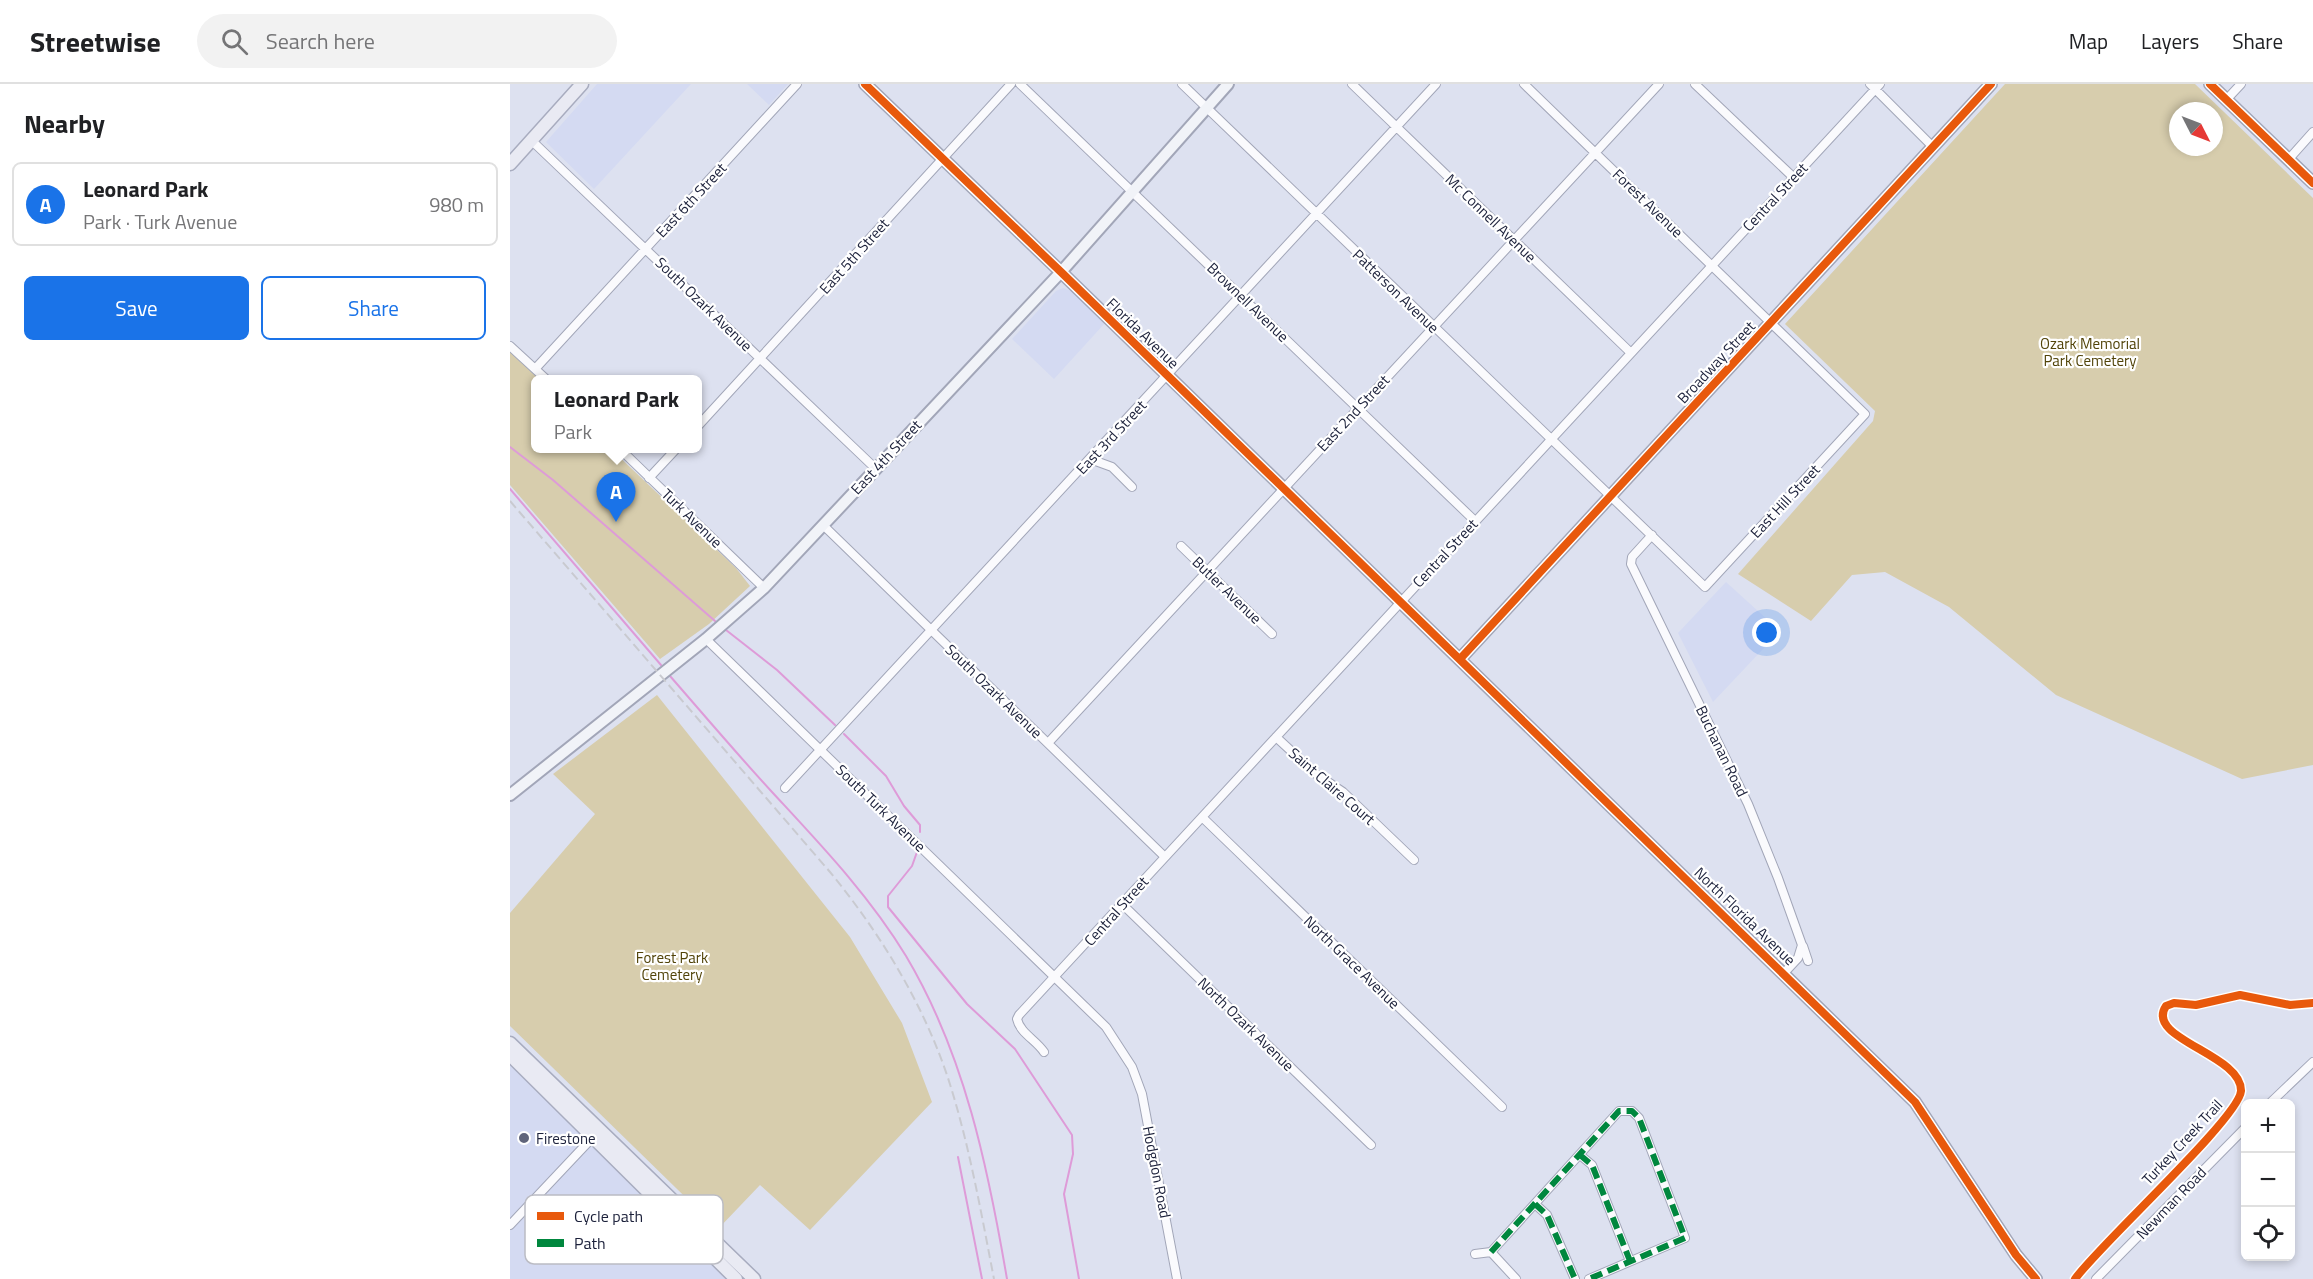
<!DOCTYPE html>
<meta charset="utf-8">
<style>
:root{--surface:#fff;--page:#f2f2f2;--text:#202124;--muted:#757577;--line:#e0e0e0;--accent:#1a73e8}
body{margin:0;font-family:"Titillium Web",sans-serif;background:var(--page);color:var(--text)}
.controls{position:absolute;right:18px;bottom:18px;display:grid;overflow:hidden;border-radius:9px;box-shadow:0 3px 9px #0003}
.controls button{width:54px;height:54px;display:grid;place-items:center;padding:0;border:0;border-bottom:2px solid var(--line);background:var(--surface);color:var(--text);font:30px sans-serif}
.compass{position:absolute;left:1659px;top:18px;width:54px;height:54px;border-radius:50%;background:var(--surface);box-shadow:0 3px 9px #0003;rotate:132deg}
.you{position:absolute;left:1257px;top:549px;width:21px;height:21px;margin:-15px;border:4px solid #fff;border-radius:50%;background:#1a73e8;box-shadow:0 0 0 9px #1a73e833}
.badge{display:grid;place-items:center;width:39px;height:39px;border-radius:50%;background:var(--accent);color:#fff;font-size:20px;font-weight:700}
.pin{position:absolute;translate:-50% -50px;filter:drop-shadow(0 2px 3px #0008)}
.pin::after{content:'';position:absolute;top:32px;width:21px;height:18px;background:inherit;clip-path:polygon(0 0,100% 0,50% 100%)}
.popup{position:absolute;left:21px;top:291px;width:171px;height:78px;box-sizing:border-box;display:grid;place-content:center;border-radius:9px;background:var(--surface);filter:drop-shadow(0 2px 4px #0005);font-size:20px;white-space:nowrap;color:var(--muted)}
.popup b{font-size:22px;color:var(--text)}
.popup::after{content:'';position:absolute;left:50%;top:100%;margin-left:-12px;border:12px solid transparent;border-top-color:var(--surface)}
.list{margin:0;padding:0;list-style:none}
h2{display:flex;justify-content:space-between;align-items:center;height:78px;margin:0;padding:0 24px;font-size:26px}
h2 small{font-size:20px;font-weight:400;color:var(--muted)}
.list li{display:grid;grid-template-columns:39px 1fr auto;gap:18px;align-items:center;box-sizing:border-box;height:84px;margin:0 12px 12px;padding:0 12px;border:2px solid var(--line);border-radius:9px}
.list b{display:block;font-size:22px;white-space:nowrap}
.list p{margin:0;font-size:20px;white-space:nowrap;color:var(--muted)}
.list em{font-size:20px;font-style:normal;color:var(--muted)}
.actions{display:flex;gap:12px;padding:18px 24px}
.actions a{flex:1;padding:14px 0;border:2px solid var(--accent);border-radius:9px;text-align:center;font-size:21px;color:var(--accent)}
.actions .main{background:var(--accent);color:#fff}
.icon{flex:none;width:33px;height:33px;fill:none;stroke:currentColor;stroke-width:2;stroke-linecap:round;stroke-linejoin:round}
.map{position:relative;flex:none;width:1803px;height:1195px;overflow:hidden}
header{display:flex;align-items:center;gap:36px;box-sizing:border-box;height:84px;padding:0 30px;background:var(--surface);border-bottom:2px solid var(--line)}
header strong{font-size:28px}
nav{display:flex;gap:33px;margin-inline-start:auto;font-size:21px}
.search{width:420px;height:54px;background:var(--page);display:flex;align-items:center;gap:15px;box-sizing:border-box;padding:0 21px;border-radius:33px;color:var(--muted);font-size:22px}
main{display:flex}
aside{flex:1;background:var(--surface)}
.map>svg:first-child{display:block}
.built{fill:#d4daf2}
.green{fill:#d7cdad;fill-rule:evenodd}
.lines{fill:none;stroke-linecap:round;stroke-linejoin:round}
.stream{stroke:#de9bd8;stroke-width:2}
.street-casing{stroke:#a2a6b8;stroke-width:10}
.secondary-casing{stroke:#a2a6b8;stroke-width:14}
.primary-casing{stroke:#a8acbf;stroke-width:15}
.street{stroke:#fafafd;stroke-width:8}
.secondary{stroke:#f1f3f8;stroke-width:10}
.primary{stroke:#e9eaf3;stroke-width:12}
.rail{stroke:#c9cad0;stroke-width:2;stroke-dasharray:9 4.5;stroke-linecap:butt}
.quiet{stroke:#00873e;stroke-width:6;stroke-dasharray:12 6;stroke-linecap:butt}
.cycleway-casing{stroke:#fff;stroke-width:11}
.cycleway{stroke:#e8590c;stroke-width:8}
.poi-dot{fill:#5f647a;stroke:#fff;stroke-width:2}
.labels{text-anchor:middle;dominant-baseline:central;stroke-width:4.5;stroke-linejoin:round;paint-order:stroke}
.street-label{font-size:15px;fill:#1b203a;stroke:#fff}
.park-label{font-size:15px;fill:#514308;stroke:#fff}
.poi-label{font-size:15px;fill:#1b203a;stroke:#fff;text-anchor:start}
.key{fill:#fff;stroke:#bbbcc4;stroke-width:1.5}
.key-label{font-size:16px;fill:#1b203a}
</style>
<header>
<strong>Streetwise</strong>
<div class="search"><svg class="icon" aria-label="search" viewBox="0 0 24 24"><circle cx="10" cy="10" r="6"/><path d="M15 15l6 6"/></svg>Search here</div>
<nav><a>Map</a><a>Layers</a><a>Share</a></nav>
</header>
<main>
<aside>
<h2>Nearby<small></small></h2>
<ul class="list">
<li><span class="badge">A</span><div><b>Leonard Park</b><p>Park · Turk Avenue</p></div><em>980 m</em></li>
</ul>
<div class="actions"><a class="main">Save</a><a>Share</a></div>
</aside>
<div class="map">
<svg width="1803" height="1195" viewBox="0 0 1803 1195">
<rect width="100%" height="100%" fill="#dde1f0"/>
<path class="built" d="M87,0H181L84,105L36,58Z
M237,0H278L259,21Z
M553,204L561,207L595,239L544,295L502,255L546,207Z
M1216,498L1270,547L1203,618L1168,549Z
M0,976L212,1188L215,1195H0Z"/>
<path class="green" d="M1495,0H1685L1803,114V681L1732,695L1546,611L1439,523L1375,488L1342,491L1301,537L1228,490L1363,337L1365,327L1275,240ZM1668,27H1704V63H1668Z
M0,268L29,295L25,296V364L101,365L226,484L240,502L199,540L150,575L0,401Z
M147,611L340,853L392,939L422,1018L300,1146L250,1101L208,1145L0,942V829L85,730L43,690Z"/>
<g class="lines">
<path class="stream" d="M0,363L43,396L205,537
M0,405L151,581
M216,546L267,586L325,641
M160,592C194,631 227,670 262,708C310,760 359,811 396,872C455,971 478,1084 497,1195
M334,650L376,692L394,722L410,741V748
M407,768L402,782L378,812V823L457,920L505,965L562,1051L563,1070L554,1110L569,1195
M448,1073L472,1195"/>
<defs>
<path id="street" d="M510,0L965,437
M672,0L1195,503L1355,330L1014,0
M842,0L1120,268
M1185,0L1283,93
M1360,0L1423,63
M1716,16L1731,0
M21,56L365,384
M1778,76L1803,48
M0,262L37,296
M25,285L287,0
M187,343L501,0
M109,364L254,504
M580,375L602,383L622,403
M139,394L167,364
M313,441L655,773
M1142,451L1122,473L1121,480L1238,720L1268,794L1292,861L1288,874L1274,889
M671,462L762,550
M196,555L596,943L622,983L632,1010L667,1195
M766,653L806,690L833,708L904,776
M538,659L1149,0
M275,704L926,0
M692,733L992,1023
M612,820L861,1061
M1293,862L1298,877
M534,968C526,956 510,949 507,935L509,931L1370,0
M1759,1020L1803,978
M1070,1071L1082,1081L1120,1177
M1025,1120L1037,1131L1065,1195
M0,1141L83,1053
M981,1168L1109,1027H1122L1129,1034L1175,1154L1079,1195
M965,1170L981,1168L1006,1195
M1586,1195L1736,1043"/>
<path id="secondary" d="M355,0L551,188L1405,1018L1506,1171L1526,1195
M1700,0L1803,99
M950,575L1481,0
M0,711L196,555L254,504L551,188L718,0"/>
<path id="primary" d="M0,80L72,0
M0,959L244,1195
M0,971L226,1195"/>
</defs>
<use href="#street" class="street-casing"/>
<use href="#secondary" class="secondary-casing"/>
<use href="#primary" class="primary-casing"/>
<use href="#street" class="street"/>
<use href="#secondary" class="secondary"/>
<use href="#primary" class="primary"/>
<path class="rail" d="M0,417L320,788C370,849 413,919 438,994C459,1059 471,1128 484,1195"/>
<path class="quiet" d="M1070,1071L1082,1081L1120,1177
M1025,1120L1037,1131L1065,1195
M981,1168L1109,1027H1122L1129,1034L1175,1154L1079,1195"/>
<defs>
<path id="cycleway" d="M355,0L551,188L1405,1018L1506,1171L1526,1195
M1700,0L1803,99
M950,575L1481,0
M1565,1195C1590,1160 1729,1034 1731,1007C1732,970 1634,955 1656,922L1664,919L1686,921L1730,911L1780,921L1803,919"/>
</defs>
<use href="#cycleway" class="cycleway-casing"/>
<use href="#cycleway" class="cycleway"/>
</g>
<circle class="poi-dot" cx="14" cy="1054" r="6"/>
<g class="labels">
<g class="street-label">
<text transform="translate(1265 113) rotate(-47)">Central Street</text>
<text transform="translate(181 116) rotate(-47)">East 6th Street</text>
<text transform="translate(1138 119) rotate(44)">Forest Avenue</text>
<text transform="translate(981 134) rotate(44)">Mc Connell Avenue</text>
<text transform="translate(344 172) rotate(-48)">East 5th Street</text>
<text transform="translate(886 207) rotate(44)">Patterson Avenue</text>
<text transform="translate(738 218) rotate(44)">Brownell Avenue</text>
<text transform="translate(194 220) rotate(44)">South Ozark Avenue</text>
<text transform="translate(633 249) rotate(44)">Florida Avenue</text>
<text transform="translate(1206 278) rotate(-47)">Broadway Street</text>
<text transform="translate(843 329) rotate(-47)">East 2nd Street</text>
<text transform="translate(601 353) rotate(-47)">East 3rd Street</text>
<text transform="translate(376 373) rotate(-47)">East 4th Street</text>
<text transform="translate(1275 417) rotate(-47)">East Hill Street</text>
<text transform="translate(182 434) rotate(44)">Turk Avenue</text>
<text transform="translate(935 469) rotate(-47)">Central Street</text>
<text transform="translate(717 506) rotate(44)">Butler Avenue</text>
<text transform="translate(484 607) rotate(44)">South Ozark Avenue</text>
<text transform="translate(1212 667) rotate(64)">Buchanan Road</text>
<text transform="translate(822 702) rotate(41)">Saint Claire Court</text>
<text transform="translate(371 724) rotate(44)">South Turk Avenue</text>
<text transform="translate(606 827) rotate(-48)">Central Street</text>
<text transform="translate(1235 832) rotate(44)">North Florida Avenue</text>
<text transform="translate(842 878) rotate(44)">North Grace Avenue</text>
<text transform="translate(736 940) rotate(44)">North Ozark Avenue</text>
<text transform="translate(1672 1058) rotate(-47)">Turkey Creek Trail</text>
<text transform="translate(647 1088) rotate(79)">Hodgdon Road</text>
<text transform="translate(1661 1119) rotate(-46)">Newman Road</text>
</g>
<g class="park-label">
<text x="1580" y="259">Ozark Memorial<tspan x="1580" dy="17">Park Cemetery</tspan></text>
<text x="162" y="873">Forest Park<tspan x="162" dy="17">Cemetery</tspan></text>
</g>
<g class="poi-label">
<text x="26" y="1054">Firestone</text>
</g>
</g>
<rect x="15" y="1111" width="198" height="69" rx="9" class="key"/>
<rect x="27" y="1128" width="27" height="8" fill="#e8590c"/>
<rect x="27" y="1155" width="27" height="8" fill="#00873e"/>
<g class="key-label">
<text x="64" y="1138">Cycle path</text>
<text x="64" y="1165">Path</text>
</g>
</svg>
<div class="controls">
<button>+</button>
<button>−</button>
<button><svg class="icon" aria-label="locate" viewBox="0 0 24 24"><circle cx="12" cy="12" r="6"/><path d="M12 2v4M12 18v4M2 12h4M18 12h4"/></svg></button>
</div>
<svg class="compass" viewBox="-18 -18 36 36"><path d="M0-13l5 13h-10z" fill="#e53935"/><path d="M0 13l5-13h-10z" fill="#757577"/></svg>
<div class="you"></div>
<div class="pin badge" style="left:106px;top:438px">A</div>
<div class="popup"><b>Leonard Park</b>Park</div>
</div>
</main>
